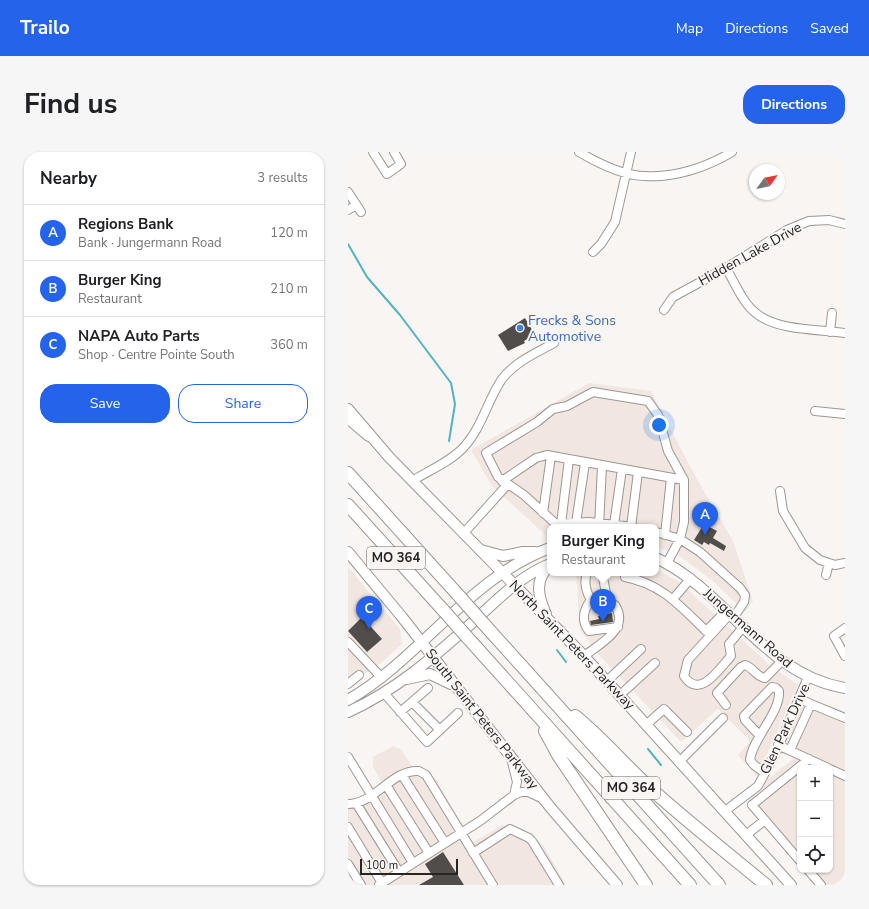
<!DOCTYPE html>
<meta charset="utf-8">
<style>
:root{--surface:#fff;--page:#f6f6f6;--text:#202124;--muted:#757577;--line:#e0e0e0;--accent:#2563eb}
body{margin:0;font-family:"Nunito Sans",sans-serif;background:var(--page);color:var(--text)}
.controls{position:absolute;right:12px;bottom:12px;display:grid;overflow:hidden;border-radius:8px;box-shadow:0 1px 3px #0004}
.controls button{width:36px;height:36px;display:grid;place-items:center;padding:0;border:0;border-bottom:1px solid var(--line);background:var(--surface);color:var(--text);font:20px sans-serif}
.compass{position:absolute;left:401px;top:12px;width:36px;height:36px;border-radius:50%;background:var(--surface);box-shadow:0 1px 3px #0004;rotate:57deg}
.scale{position:absolute;left:12px;bottom:10px;width:98px;box-sizing:border-box;padding-left:4px;border:2px solid #262524;border-top:0;font-size:11px;line-height:14px;white-space:nowrap;color:#262524;-webkit-text-stroke:3px #f9f5f3;paint-order:stroke}
.you{position:absolute;left:311px;top:273px;width:14px;height:14px;margin:-10px;border:3px solid #fff;border-radius:50%;background:#1a73e8;box-shadow:0 0 0 6px #1a73e833}
.badge{display:grid;place-items:center;width:26px;height:26px;border-radius:50%;background:var(--accent);color:#fff;font-size:13px;font-weight:700}
.pin{position:absolute;translate:-50% -33px;filter:drop-shadow(0 1px 2px #0008)}
.pin::after{content:'';position:absolute;top:21px;width:14px;height:12px;background:inherit;clip-path:polygon(0 0,100% 0,50% 100%)}
.popup{position:absolute;left:199px;top:372px;width:112px;height:52px;box-sizing:border-box;display:grid;place-content:center;border-radius:8px;background:var(--surface);filter:drop-shadow(0 1px 3px #0005);font-size:13px;white-space:nowrap;color:var(--muted)}
.popup b{font-size:15px;color:var(--text)}
.popup::after{content:'';position:absolute;left:50%;top:100%;margin-left:-8px;border:8px solid transparent;border-top-color:var(--surface)}
.list{margin:0;padding:0;list-style:none}
h2{display:flex;justify-content:space-between;align-items:center;height:52px;margin:0;padding:0 16px;font-size:17px}
h2 small{font-size:13px;font-weight:400;color:var(--muted)}
.list li{display:grid;grid-template-columns:26px 1fr auto;gap:12px;align-items:center;box-sizing:border-box;height:56px;padding:0 16px;border-top:1px solid var(--line)}
.list b{display:block;font-size:15px;white-space:nowrap}
.list p{margin:0;font-size:13px;white-space:nowrap;color:var(--muted)}
.list em{font-size:13px;font-style:normal;color:var(--muted)}
.actions{display:flex;gap:8px;padding:12px 16px}
.actions a{flex:1;padding:9px 0;border:1px solid var(--accent);border-radius:16px;text-align:center;font-size:14px;color:var(--accent)}
.actions .main{background:var(--accent);color:#fff}
.icon{flex:none;width:22px;height:22px;fill:none;stroke:currentColor;stroke-width:2;stroke-linecap:round;stroke-linejoin:round}
.map{position:relative;flex:none;width:497px;height:733px;overflow:hidden;border-radius:16px}
header{display:flex;align-items:center;gap:24px;box-sizing:border-box;height:56px;padding:0 20px;background:var(--accent);color:#fff}
header strong{font-size:19px}
nav{display:flex;gap:22px;margin-inline-start:auto;font-size:14px}
.intro{display:flex;align-items:center;justify-content:space-between;box-sizing:border-box;height:96px;padding:0 24px}
h1{margin:0;font-size:28px}
.button{padding:10px 18px;border-radius:16px;background:var(--accent);color:#fff;font-size:14px;font-weight:700}
main{display:flex;gap:24px;padding:0 24px}
aside{flex:1;background:var(--surface);border-radius:16px;box-shadow:0 1px 3px #0004}
.map>svg:first-child{display:block}
.built{fill:#f2e7e0}
.lines{fill:none;stroke-linecap:round;stroke-linejoin:round}
.stream{stroke:#51b4bf;stroke-width:2}
.building{fill:#504d4b}
.minor-casing{stroke:#9b9795;stroke-width:10}
.major-casing{stroke:#9b9795;stroke-width:12}
.highway-casing{stroke:#9b9795;stroke-width:14}
.minor{stroke:#fff;stroke-width:8}
.major{stroke:#fff;stroke-width:10}
.highway{stroke:#fff;stroke-width:12}
.highway-bridge-casing{stroke:#9b9795;stroke-width:14;stroke-linecap:butt}
.highway-bridge{stroke:#fff;stroke-width:12}
.shop-dot{fill:#3f7fe0;stroke:#f9f5f3;stroke-width:1.5}
.labels{text-anchor:middle;dominant-baseline:central;stroke-width:4;stroke-linejoin:round;paint-order:stroke}
.shield{fill:#f9f5f3;stroke:#656362;stroke-width:1}
.shield-label{font-size:13px;font-weight:bold;fill:#262524}
.street-label{font-size:14px;fill:#262524;stroke:#f9f5f3}
.shop-label{font-size:14px;fill:#366cbe;stroke:#f9f5f3;text-anchor:start}
</style>
<header>
<strong>Trailo</strong>
<nav><a>Map</a><a>Directions</a><a>Saved</a></nav>
</header>
<div class="intro"><h1>Find us</h1><a class="button">Directions</a></div>
<main>
<aside>
<h2>Nearby<small>3 results</small></h2>
<ul class="list">
<li><span class="badge">A</span><div><b>Regions Bank</b><p>Bank · Jungermann Road</p></div><em>120 m</em></li>
<li><span class="badge">B</span><div><b>Burger King</b><p>Restaurant</p></div><em>210 m</em></li>
<li><span class="badge">C</span><div><b>NAPA Auto Parts</b><p>Shop · Centre Pointe South</p></div><em>360 m</em></li>
</ul>
<div class="actions"><a class="main">Save</a><a>Share</a></div>
</aside>
<div class="map">
<svg width="497" height="733" viewBox="0 0 497 733">
<rect width="100%" height="100%" fill="#f9f5f3"/>
<path class="built" d="M241,231L303,239L345,320L385,389L405,449L397,460L366,430L333,405L308,394V375H202L201,386L144,334L123,298Z
M0,415L52,477L54,492L34,510L0,533Z
M308,417L330,429L423,514L450,533L409,625L390,603L402,589L370,557L333,590L252,504L232,478L228,421H308Z
M456,543L497,562V733H476L463,718H482V616H452V706L403,649L417,637L415,631L446,606L432,601Z
M45,594L54,598L63,613L77,618L88,627L124,691L154,673L183,683L195,693L218,733H0V651L5,650L34,631L25,615V605Z"/>
<g class="lines">
<path class="stream" d="M0,92L19,125L52,163L103,231L107,252L101,289
M209,498L218,510
M300,597L313,613"/>
</g>
<path class="building" d="M177,166L187,183L176,189L177,191L160,199L150,183Z
M356,372L369,379L365,386L378,394L376,399L362,391L361,393L356,390L354,393L346,388Z
M264,461L265,470L243,473L242,469L251,467L250,464Z
M14,465L34,487L19,500L0,479Z
M95,700L116,733H71L85,725L77,712Z"/>
<g class="lines">
<defs>
<path id="minor" d="M25,0L39,22L53,12L46,0
M231,0C248,10 276,24 297,24C327,26 359,15 384,0
M0,40L13,60
M0,58L8,53
M245,100L253,92L267,70L283,0
M378,116C387,131 395,152 409,162C431,179 471,177 497,181
M316,158L325,145L378,116L439,78L461,69L481,68L497,72
M482,180L484,161
M467,259L497,262
M64,329C80,319 102,310 115,296C134,276 139,249 154,227C167,210 188,201 206,191
M154,329L188,306L199,303L336,328
M432,339L435,359L457,396L472,408L487,413L497,411
M195,361L203,304
M228,371L237,311
M213,372L221,307
M266,373L274,317
M251,375L254,314
M283,375L290,320
M286,375L241,370L208,372L176,343L150,325L138,301L189,270L205,257L219,254L245,240L300,249L310,263L320,299L336,328V370L332,387L319,411
M308,380L332,387L352,400L392,436L397,443L396,450L386,465
M115,382L159,333
M317,383L323,326
M254,421L260,451
M277,421V425C314,432 332,454 358,479L372,465
M478,423L481,411
M325,447L343,426
M243,448C235,458 233,469 241,479L270,475
M382,462L340,508L336,524C352,548 371,517 383,504L381,492L396,474
M497,476L486,484L497,504
M0,490L34,526
M236,504C253,491 282,477 267,453L260,451L247,452C239,445 235,431 239,421
M259,529L293,497
M0,532L11,523
M36,541L79,590L110,561
M272,543L307,511
M64,550L80,536
M463,552L497,566
M378,553L369,541L393,515L397,513C405,515 408,525 417,526L434,509
M52,560L64,550L92,578
M299,572L316,557L339,580
M412,584L397,568L396,564L424,535L428,536L431,539C433,560 404,587 402,608L406,613L417,621
M430,593L480,616
M442,598L463,552L450,546
M0,605L65,711
M163,606L169,630L166,643
M332,609L375,566
M482,617L497,624
M54,623L97,691
M38,633L81,701
M8,651L51,720
M0,652C27,652 44,617 71,619L78,623L145,733
M377,659L410,634L428,600L460,525
M0,675L34,731
M398,683L417,668
M125,701L162,677L181,686L184,689L211,733
M452,709L404,653L461,607
M0,712L13,733
M460,718L473,733
M31,733L132,669L166,643L173,640H180L195,647"/>
<path id="major" d="M0,257L41,305L236,504L443,733
M133,398L155,404L175,400H187
M0,400L54,465L202,655L269,733
M308,406C378,438 416,523 497,536
M198,462C190,444 186,428 202,413
M59,527L82,522L103,532
M0,548C73,506 122,425 202,396
M0,560C47,539 87,504 125,470C149,448 172,424 202,412"/>
<path id="highway" d="M0,265L21,283
M0,321L112,445
M0,353L96,459
M135,471L371,733
M119,485L342,733
M227,564C254,586 277,613 302,636C340,670 379,701 418,733
M197,579L210,603L298,733"/>
</defs>
<use href="#minor" class="minor-casing"/>
<use href="#major" class="major-casing"/>
<use href="#highway" class="highway-casing"/>
<use href="#minor" class="minor"/>
<use href="#major" class="major"/>
<use href="#highway" class="highway"/>
<defs>
<path id="highway-bridge" d="M112,445L135,471
M96,459L119,485"/>
</defs>
<use href="#highway-bridge" class="highway-bridge-casing"/>
<use href="#highway-bridge" class="highway-bridge"/>
</g>
<circle class="shop-dot" cx="172" cy="176" r="4"/>
<g class="labels">
<g class="shield">
<rect x="19" y="395" width="58" height="22" rx="3"/>
<rect x="254" y="625" width="58" height="22" rx="3"/>
</g>
<g class="shield-label">
<text x="48" y="406">MO 364</text>
<text x="283" y="636">MO 364</text>
</g>
<g class="street-label">
<text transform="translate(402 102) rotate(-29)">Hidden Lake Drive</text>
<text transform="translate(400 476) rotate(41)">Jungermann Road</text>
<text transform="translate(224 493) rotate(46)">North Saint Peters Parkway</text>
<text transform="translate(134 567) rotate(52)">South Saint Peters Parkway</text>
<text transform="translate(437 577) rotate(-65)">Glen Park Drive</text>
</g>
<g class="shop-label">
<text x="180" y="168">Frecks &amp; Sons<tspan x="180" dy="16">Automotive</tspan></text>
</g>
</g>
</svg>
<div class="controls">
<button>+</button>
<button>−</button>
<button><svg class="icon" aria-label="locate" viewBox="0 0 24 24"><circle cx="12" cy="12" r="6"/><path d="M12 2v4M12 18v4M2 12h4M18 12h4"/></svg></button>
</div>
<svg class="compass" viewBox="-18 -18 36 36"><path d="M0-13l5 13h-10z" fill="#e53935"/><path d="M0 13l5-13h-10z" fill="#757577"/></svg>
<div class="scale">100 m</div>
<div class="you"></div>
<div class="pin badge" style="left:357px;top:383px">A</div>
<div class="pin badge" style="left:255px;top:470px">B</div>
<div class="popup"><b>Burger King</b>Restaurant</div>
<div class="pin badge" style="left:21px;top:477px">C</div>
</div>
</main>
